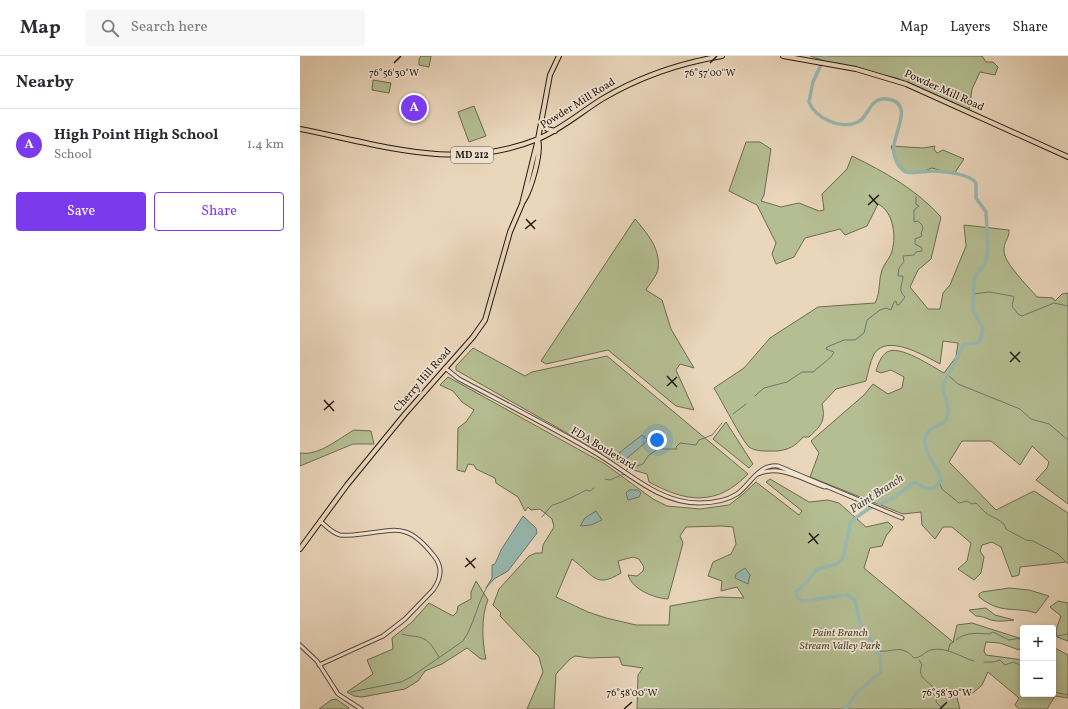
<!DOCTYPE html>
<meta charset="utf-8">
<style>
:root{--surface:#fff;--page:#f7f7f7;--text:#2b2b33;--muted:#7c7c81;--line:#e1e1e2;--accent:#7c3aed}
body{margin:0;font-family:Vollkorn,serif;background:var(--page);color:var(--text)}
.controls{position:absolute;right:12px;bottom:12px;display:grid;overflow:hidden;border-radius:4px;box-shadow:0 2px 6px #0003}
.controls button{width:36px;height:36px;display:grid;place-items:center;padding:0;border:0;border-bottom:1px solid var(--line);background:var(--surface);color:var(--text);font:20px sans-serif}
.you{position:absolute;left:357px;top:384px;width:14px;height:14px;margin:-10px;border:3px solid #fff;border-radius:50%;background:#1a73e8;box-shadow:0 0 0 6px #1a73e833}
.badge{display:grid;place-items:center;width:26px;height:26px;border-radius:50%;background:var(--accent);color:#fff;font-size:13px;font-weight:700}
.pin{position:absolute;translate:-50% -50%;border:2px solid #fff;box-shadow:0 1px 4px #0006}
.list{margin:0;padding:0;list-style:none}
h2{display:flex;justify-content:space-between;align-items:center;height:52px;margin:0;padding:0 16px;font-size:17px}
h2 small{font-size:13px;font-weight:400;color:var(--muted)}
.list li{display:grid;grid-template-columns:26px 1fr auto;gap:12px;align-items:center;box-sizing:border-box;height:72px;padding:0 16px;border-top:1px solid var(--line)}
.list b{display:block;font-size:15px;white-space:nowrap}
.list p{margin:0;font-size:13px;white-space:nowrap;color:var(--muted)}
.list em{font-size:13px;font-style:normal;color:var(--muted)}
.actions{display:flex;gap:8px;padding:12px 16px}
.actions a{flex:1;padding:9px 0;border:1px solid var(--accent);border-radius:4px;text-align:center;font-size:14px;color:var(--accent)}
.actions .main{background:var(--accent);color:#fff}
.icon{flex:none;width:22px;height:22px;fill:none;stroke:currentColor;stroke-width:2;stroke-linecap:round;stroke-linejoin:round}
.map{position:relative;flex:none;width:768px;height:653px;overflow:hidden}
header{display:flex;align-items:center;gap:24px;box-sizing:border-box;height:56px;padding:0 20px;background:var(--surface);border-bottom:1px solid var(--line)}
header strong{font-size:19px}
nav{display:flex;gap:22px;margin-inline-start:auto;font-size:14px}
.search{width:280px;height:36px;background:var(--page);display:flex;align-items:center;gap:10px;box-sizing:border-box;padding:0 14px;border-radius:4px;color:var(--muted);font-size:15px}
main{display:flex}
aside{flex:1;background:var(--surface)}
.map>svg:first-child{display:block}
.green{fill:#b4be92;stroke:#6c6c52;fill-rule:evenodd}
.water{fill:#98b9b2;stroke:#6a7972}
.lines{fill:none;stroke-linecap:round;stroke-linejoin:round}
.stream{stroke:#6a7972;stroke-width:1}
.river{stroke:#98b9b2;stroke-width:3.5}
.minor-casing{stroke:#56483c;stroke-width:5}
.major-casing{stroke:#241912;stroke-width:6}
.minor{stroke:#f1e4d3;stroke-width:3}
.major{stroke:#ead6bb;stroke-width:4}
.ticks{fill:none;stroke:#241912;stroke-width:1.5}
.labels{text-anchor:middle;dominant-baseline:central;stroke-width:3.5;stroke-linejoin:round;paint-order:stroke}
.shield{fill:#f1e4d3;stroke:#62564c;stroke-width:1}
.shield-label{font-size:10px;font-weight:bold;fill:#241912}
.street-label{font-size:11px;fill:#241912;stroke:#f1e4d3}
.park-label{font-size:11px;font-style:italic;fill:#4f4b38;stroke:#f1e4d3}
.water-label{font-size:12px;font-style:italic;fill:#474942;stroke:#f1e4d3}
.ticks-label{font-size:10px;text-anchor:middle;fill:#241912;stroke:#f1e4d3;stroke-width:3.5;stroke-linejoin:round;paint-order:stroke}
</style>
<header>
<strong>Map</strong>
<div class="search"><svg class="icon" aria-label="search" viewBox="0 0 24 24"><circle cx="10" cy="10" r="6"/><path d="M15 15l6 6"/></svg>Search here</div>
<nav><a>Map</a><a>Layers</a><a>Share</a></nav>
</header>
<main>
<aside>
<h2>Nearby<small></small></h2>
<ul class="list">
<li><span class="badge">A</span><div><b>High Point High School</b><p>School</p></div><em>1.4 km</em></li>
</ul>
<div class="actions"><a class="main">Save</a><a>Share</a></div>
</aside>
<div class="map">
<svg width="768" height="653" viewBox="0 0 768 653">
<rect width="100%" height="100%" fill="#ead6bb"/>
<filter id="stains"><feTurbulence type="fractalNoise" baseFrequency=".005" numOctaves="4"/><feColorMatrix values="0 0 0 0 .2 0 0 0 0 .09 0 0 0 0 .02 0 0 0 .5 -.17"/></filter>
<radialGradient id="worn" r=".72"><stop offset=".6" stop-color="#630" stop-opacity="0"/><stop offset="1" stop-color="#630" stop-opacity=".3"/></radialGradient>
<path class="green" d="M121,0H131L129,11L119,9V3Z
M510,0H682L686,6H693L698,11L695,19L680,16L672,33L669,54L597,22L531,7Z
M73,24L91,27L89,37L72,34Z
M174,50L186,80L169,86L158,56Z
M446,86H460L471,93L464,139L461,145L481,151L499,147L519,155L524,154L522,138L547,113L552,100C585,116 617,134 641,161L631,203L618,214L610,231L628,253H640L643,237L650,229L666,190L664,169L709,174C710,181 703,187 704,195C704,207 728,230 737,241L753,242L755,245L762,238L768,237V448L736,424L747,412L749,406L732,390L720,409L691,385H662L649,406L696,454L734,435L768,457V508L766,506L720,511L719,519L712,521L701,491L692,486L682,489L680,495L684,501L681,517L674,524L658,513L667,505L671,487L652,471H643L635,483L622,469L621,456L603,458L510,421L519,397L511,385L564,339L573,328L588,338L602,332L604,321L591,314L581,317L576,315C578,308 581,300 587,296C599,288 633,311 644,317L656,301L658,287L643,285L640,308C625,300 587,277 574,298C570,306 568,317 566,325L536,333L522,348C526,365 521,370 509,381H503C496,390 488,394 477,395C468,395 456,396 449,391C443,386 420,342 414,332L444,312L470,282L518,251L575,247C581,235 578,226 582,214C584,208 589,203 591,198C597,182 594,156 578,148L567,170L545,179L540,173L505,182L494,201L476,208L472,198L476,187L457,149L429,135Z
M591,90L623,92L635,90L634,93L637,97L643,94L664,103L654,118L632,112L618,117L607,116L596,106Z
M335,163C347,177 361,193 358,213C357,220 349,228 346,234L362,244L371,273L394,312L380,308L376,314L394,354L376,350L308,294L246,308L241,305Z
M173,292L225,320L232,316L307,300L448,418C416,451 386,446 349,426L347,418L333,414V409H323L156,314V310Z
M148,321L305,408L353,443L367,450L400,453L429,449L442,439L456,426L499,459L502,455L466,426L470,423L509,446L528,444L539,447L566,471L588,466L593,471L586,480L582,490L570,492L564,512L653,586L657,569L672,567L719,582L723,588L719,594L700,587L686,586L684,595L686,599L723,604V638H753V591L768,599V642L755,640L747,653H719L715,649L719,642L688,616L682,629L673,637L657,633V642L660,653H337L338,619L343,612L322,609L319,601L290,602L275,600L270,603L256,618L254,653H227L243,616L239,601L200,560L201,557L193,549L199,533L229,500L236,497H242L243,489L254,471L252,463L240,453L231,454L228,451L225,455L218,441L196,427L195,422L176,413L174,409L168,408L165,416L157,414L158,372L166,366L174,354L162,346L153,335L140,329ZM422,470L433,471L436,488L431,498L413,506L408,520L422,525L421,535L437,531L444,542L420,541L370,550L369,569H336L306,562L288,556L256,541L272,503C294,519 295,533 321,517L318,505L333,501L339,503L344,511L343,515L337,520L328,519C333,534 354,542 368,543L383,487L380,480L386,471Z
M426,366L453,408L449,412L413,383Z
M54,374L71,375L74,388H53L0,410V397C19,400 38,383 54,374Z
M176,525L188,544C181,559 182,587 186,603H181L167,592L142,608L125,615L118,625L105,633L62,641L54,640L47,636L73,618L67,604L93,593L92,582L111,567L129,547L153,560L157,556L158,550L171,543V536Z
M709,532L729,534L749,540L736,557C714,550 702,559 679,541V538L682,536Z
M758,545L768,547V585L757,581L756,574L761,560L750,551Z
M686,552L695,559L714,564C706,565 699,566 691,564C685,562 682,560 676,560L669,554Z
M36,643L49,652L48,653H19L31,644Z"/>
<path class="water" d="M342,379L347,383L345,387L325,404L319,397Z
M329,434H338L341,437L339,441L328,444L326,437Z
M296,455L302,464L291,469L280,470L285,462Z
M223,460L236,472L237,477L208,515L194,523L186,532L192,522V509L195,508L201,494Z
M445,512L450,519L448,528L435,522L436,518Z"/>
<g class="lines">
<path class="stream" d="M614,116V118
M673,238L689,236L712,240L714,241L712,250L718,258L722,260L754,247L768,250
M648,319L658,328L720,353L731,363L749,368L768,384
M455,340L464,332L487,326L502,316H513L531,301L534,296L526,293L527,291L544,284H555L564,277L567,264L580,254L586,252L591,254L594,246L596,245L597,249H599L605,241C597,234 603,228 603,220H598L599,212L604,206L603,200L614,199L616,196L622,195V192L615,188V183L622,180L621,177L623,173L622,169L618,165L614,166V154L619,150L616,148V141
M433,358L446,348
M326,415L327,413L343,408L348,400L358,393H377L376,391L380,387L396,389L399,384L412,379L422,367
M305,423L310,424L324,418
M640,428L642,433L659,447L667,445L672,448L676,447C680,450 681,453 685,456C691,462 704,463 706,473L726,484L733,485L758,498L768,508
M242,461L252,449C257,449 281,437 286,434L290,435L294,432
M102,578C109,581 117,579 124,583C131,586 135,595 139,601
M753,581L768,578
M656,584C665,576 678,577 689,578L693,576L709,584L721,582
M578,595C593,597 601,587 614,602C621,602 624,596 631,594C646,590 660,601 674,605
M648,595L650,588L654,586
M619,604L622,609C617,620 625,623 632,630V637L637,641L636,646L643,653
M684,606H694L700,604L705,609L713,606L723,610
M753,634L754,636L768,639
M51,636L101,626L111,621L163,585C174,569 177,548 187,531"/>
<path class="river" d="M525,0L513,26L509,46C515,62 541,74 558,66C569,61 569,41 587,43C614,46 595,76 594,89C593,96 595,104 599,110C601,112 603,115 606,116C614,118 625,115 633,115C644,115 670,118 676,127V142L686,156L688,195L685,208L675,220L674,225L673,254L683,273L681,283L678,287L664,288L643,329C642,341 654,353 645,365C639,371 625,373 625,383C624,402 640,410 641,425L635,431L628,433L614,426L592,443L568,453L553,464L550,468L543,503L537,508L517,513L505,528L496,536L497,541L502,545L547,539L555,544L560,566L580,599L581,616L556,637L546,653"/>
<defs>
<path id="minor" d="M145,312L159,323C204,347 250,370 294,396C327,415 358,447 399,447C412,447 426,445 437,438C451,428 458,408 478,410L602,462
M458,418C480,408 503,424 525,431
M0,589L17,605L38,638L61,653
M19,609L83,580L105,563L133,534C141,523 143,511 134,500C109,468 99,473 62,478C55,479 47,480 40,479C32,477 26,470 20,465"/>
<path id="major" d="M483,0L556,13L606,28L768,101
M242,65L247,73L255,75
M0,73C82,89 157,116 238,83C262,73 281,56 302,43C339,21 380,7 422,0
M223,146C231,134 242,97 238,83
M0,493L47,429L105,358L173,281L185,264L210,176L222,148L238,83L250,19L259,0"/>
</defs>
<use href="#minor" class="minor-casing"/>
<use href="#major" class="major-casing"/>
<use href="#minor" class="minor"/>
<use href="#major" class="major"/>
</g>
<path class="ticks" d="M94,7L101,0M410,7L417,0M569,139L578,149M568,149L579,139M226,163L235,173M225,173L236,164M710,296L720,306M710,306L720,296M367,320L377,331M367,330L377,321M24,344L34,355M24,354L34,345M509,477L518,488M508,487L519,478M166,502L175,512M165,511L176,502M324,653L332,646M640,653L647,646"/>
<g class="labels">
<rect class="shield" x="151" y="91" width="42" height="16" rx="3"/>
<g class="shield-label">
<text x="172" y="99">MD 212</text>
</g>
<g class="street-label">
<text transform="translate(644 35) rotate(24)">Powder Mill Road</text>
<text transform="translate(278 48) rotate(-32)">Powder Mill Road</text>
<text transform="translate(123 324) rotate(-49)">Cherry Hill Road</text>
<text transform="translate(303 393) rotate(31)">FDA Boulevard</text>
</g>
<g class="park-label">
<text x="540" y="577">Paint Branch<tspan x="540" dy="13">Stream Valley Park</tspan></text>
</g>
<g class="water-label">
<text transform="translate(577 438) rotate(-33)">Paint Branch</text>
</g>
</g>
<g class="ticks-label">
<text x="94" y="20">76°56'30"W</text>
<text x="410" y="20">76°57'00"W</text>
<text x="332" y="640">76°58'00"W</text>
<text x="647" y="640">76°58'30"W</text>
</g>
<rect width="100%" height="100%" filter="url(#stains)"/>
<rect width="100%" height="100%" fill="url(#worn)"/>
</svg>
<div class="controls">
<button>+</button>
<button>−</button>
</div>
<div class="you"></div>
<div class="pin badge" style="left:114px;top:52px">A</div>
</div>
</main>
